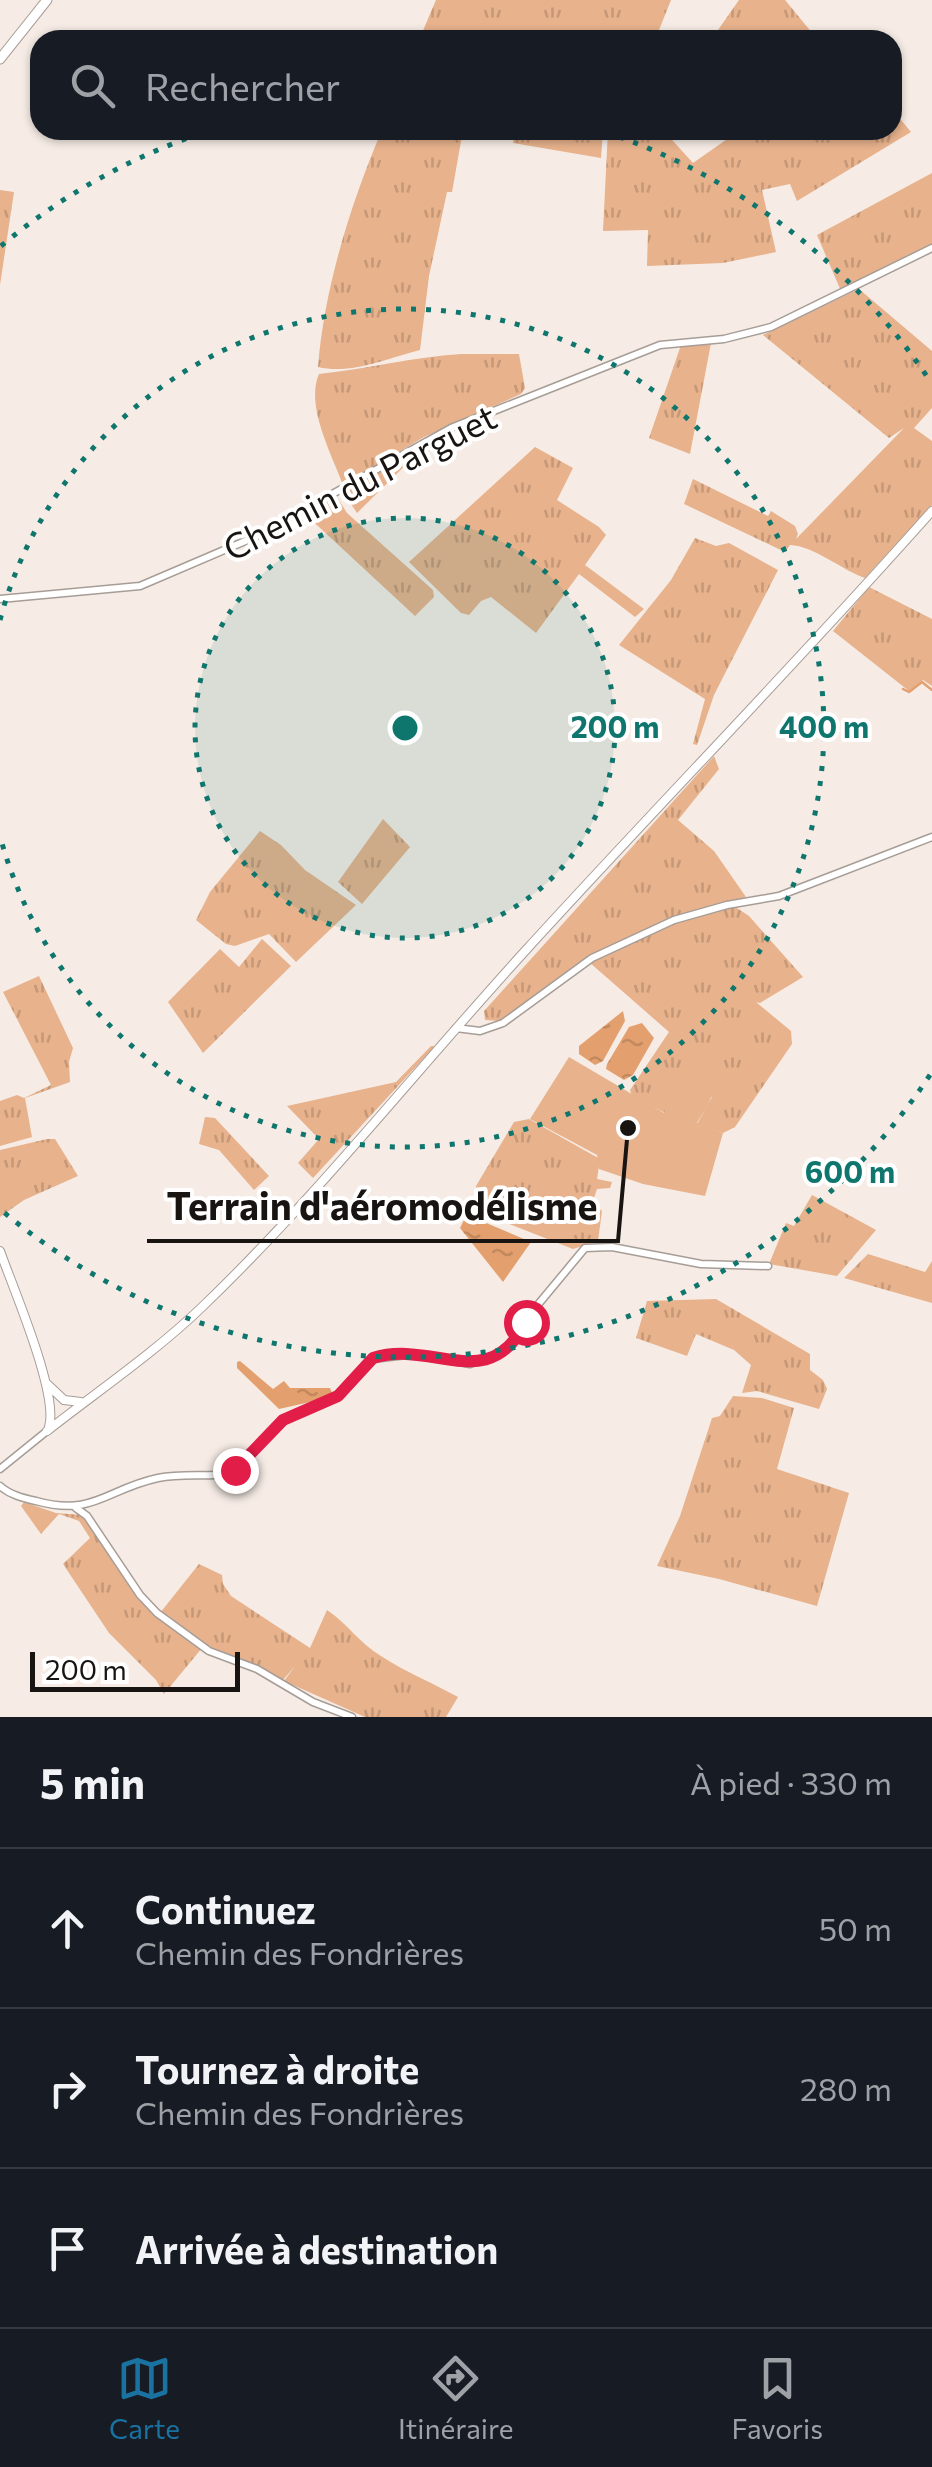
<!DOCTYPE html>
<html lang="fr">
<meta charset="utf-8">
<style>
:root{--surface:#171b24;--page:#242831;--text:#f1f3f6;--muted:#9ea1a6;--line:#363941;--accent:#1a72a1}
body{margin:0;font-family:Commissioner,sans-serif;background:var(--page);color:var(--text)}
.scale{position:absolute;left:30px;bottom:25px;width:210px;box-sizing:border-box;padding-left:10px;border:5px solid #181412;border-top:0;font-size:28px;line-height:35px;white-space:nowrap;color:#181412;-webkit-text-stroke:8px #fff;paint-order:stroke}
.stop{position:absolute;width:30px;height:30px;margin:-22px;border:8px solid #e11d48;border-radius:50%;background:#fff}
.stop.end{background:#e11d48;border-color:#fff;box-shadow:0 2px 10px #0008}
.list{margin:0;padding:0;list-style:none}
h2{display:flex;justify-content:space-between;align-items:center;height:130px;margin:0;padding:0 40px;font-size:42px}
h2 small{font-size:32px;font-weight:400;color:var(--muted)}
.list li{display:grid;grid-template-columns:65px 1fr auto;gap:30px;align-items:center;box-sizing:border-box;height:160px;padding:0 40px;border-top:2px solid var(--line)}
.list b{display:block;font-size:38px;white-space:nowrap}
.list p{margin:0;font-size:32px;white-space:nowrap;color:var(--muted)}
.list em{font-size:32px;font-style:normal;color:var(--muted)}
.icon{flex:none;width:55px;height:55px;fill:none;stroke:currentColor;stroke-width:2;stroke-linecap:round;stroke-linejoin:round}
.map{position:relative;flex:none;width:932px;height:1717px;overflow:hidden}
.search{position:absolute;background:var(--surface);box-shadow:0 2px 8px #0004;left:30px;right:30px;top:30px;height:110px;display:flex;align-items:center;gap:25px;box-sizing:border-box;padding:0 35px;border-radius:30px;color:var(--muted);font-size:38px}
.sheet{height:610px;background:var(--surface)}
nav{display:flex;justify-content:space-around;align-items:center;box-sizing:border-box;height:140px;border-top:2px solid var(--line);background:var(--surface);font-size:28px;color:var(--muted)}
nav a{display:grid;justify-items:center;gap:5px}
nav .on{color:var(--accent)}
.map>svg:first-child{display:block}
.grass{fill:url(#grass-tufts)}
.garden{fill:#e7b28c}
.water{fill:url(#water-ripples)}
.lines{fill:none;stroke-linecap:round;stroke-linejoin:round}
.stream{stroke:#e3a06e;stroke-width:2.5}
.minor-casing{stroke:#a79d97;stroke-width:9}
.tertiary-casing{stroke:#a79d97;stroke-width:10}
.secondary-casing{stroke:#a79d97;stroke-width:11}
.minor{stroke:#fff;stroke-width:6}
.tertiary{stroke:#fff;stroke-width:8}
.secondary{stroke:#fff;stroke-width:9}
.route{stroke:#e11d48;stroke-width:12}
.ring{fill:none;stroke:#0f766e;stroke-width:5;stroke-dasharray:5 10}
.labels{text-anchor:middle;dominant-baseline:central;stroke-width:8;stroke-linejoin:round;paint-order:stroke}
.street-label{font-size:35px;fill:#181412;stroke:#fff}
.centre{fill:#0f766e;stroke:#fff;stroke-width:5}
.ring-label{font-size:30px;text-anchor:middle;font-weight:bold;fill:#0f766e;stroke:#fff;stroke-width:8;stroke-linejoin:round;paint-order:stroke}
.leader{fill:none;stroke:#181412;stroke-width:4}
.callout-dot{fill:#181412;stroke:#fff;stroke-width:4}
.callout-label{font-size:38px;text-anchor:middle;font-weight:bold;fill:#181412;stroke:#fff;stroke-width:8;stroke-linejoin:round;paint-order:stroke}
</style>
<div class="map">
<svg width="932" height="1717" viewBox="0 0 932 1717">
<defs>
<pattern id="grass-tufts" width="24" height="20" patternUnits="userSpaceOnUse" patternTransform="scale(2.5)"><rect width="24" height="20" fill="#e7b28c"/><path d="M3 7l-1-3M5 7V3M7 7l1-3M15 17l-1-3M17 17v-4M19 17l1-3" fill="none" stroke="#c59878"/></pattern>
<pattern id="water-ripples" width="26" height="14" patternUnits="userSpaceOnUse" patternTransform="scale(2.5)"><rect width="26" height="14" fill="#e3a06e"/><path d="M2 4q2-2 4 0t4 0M15 11q2-2 4 0t4 0" fill="none" stroke="#c2895e"/></pattern>
</defs>
<rect width="100%" height="100%" fill="#f6ece5"/>
<path class="grass" d="M436,0H671L655,40H419Z
M739,0H785L813,34L808,40H711Z
M892,109L911,132L797,201L790,184L762,190L776,252L723,263L647,266L648,230L603,231L608,130L664,131L693,163L740,130H892Z
M382,130H463L452,192H447L429,276L420,350C388,358 351,375 318,367C324,289 351,202 382,130Z
M515,130H603L601,158L513,143Z
M932,173V245L841,291L817,235Z
M0,190L14,192L0,285Z
M859,289L932,351V408L914,428L932,441V505L865,578C840,569 814,546 790,545L785,552L684,504L693,479L768,516L771,511L795,526L798,534L796,539L904,428L889,438L763,335Z
M711,343L690,454L649,438L681,345Z
M461,354H519L525,388L521,394L424,437L343,485C332,454 305,406 319,374C367,369 413,357 461,354Z
M430,441L357,513L343,492Z
M535,447L573,468L557,500L599,527L606,535L585,565L644,609L635,617L579,574L536,633L491,597L481,601L469,615L461,613L409,562Z
M337,497L347,513L433,590L434,597L415,616L305,514Z
M695,538L716,546L729,543L778,570L714,695L697,745L693,744L705,699L619,645L671,580Z
M869,587L932,619V686L923,680L909,691L833,631Z
M714,756L719,769L678,820L714,851L746,897L672,919L588,956L499,1021L485,1020L484,1011Z
M383,819L410,847L362,904L338,882Z
M260,831L281,845L305,870L356,905L296,962L269,934L235,946L226,944L196,920L210,892Z
M734,906L749,916L803,977L760,1003L756,1002L791,1031L792,1044L735,1127L723,1133L697,1124L712,1097L665,1113L632,1096L630,1090L669,1032L589,962L673,923Z
M262,939L291,966L203,1053L168,1002L220,949L239,967Z
M39,976L73,1048L69,1062L70,1082L25,1098L32,1137L0,1146V1101L17,1095L24,1098L51,1085L3,992Z
M431,1046H435L313,1178L298,1163L319,1139L287,1106L396,1082Z
M205,1117L215,1118L269,1176L254,1190L219,1150L199,1144Z
M529,1119L600,1159L597,1179L612,1182L610,1188L597,1189L593,1201L602,1211L598,1241L573,1249L474,1210L476,1186L514,1122Z
M47,1139H55L78,1176L24,1200L0,1217V1150Z
M812,1195L876,1230L837,1276L769,1264L786,1223L794,1226Z
M868,1254L925,1272L932,1261V1303L844,1278Z
M716,1299L810,1354V1370L823,1380L827,1389L819,1409L757,1391L742,1393L751,1365L734,1350L696,1334L687,1356L636,1338L647,1301Z
M733,1396L762,1398L794,1408L777,1469L849,1493L817,1606L719,1579L657,1566L680,1516L712,1418L720,1416Z
M24,1502L56,1513L83,1515L138,1597L202,1648L164,1694L156,1680L109,1633L63,1564L90,1538L79,1521L59,1514L41,1534L21,1506Z
M199,1564L222,1575L223,1584L231,1596L310,1648L327,1610C347,1623 360,1644 381,1656C405,1672 433,1683 458,1697L446,1717H365L284,1681L295,1666L283,1680L205,1645L160,1613Z"/>
<path class="garden" d="M569,1057L664,1113L673,1086C686,1078 694,1074 709,1079C718,1095 705,1109 697,1123L723,1133L705,1196L643,1184L599,1169L597,1155L530,1119Z"/>
<path class="water" d="M623,1011L625,1021L603,1061L595,1065L579,1054V1046Z
M642,1023L654,1038L633,1075L624,1080L606,1069L607,1064L629,1027Z
M472,1217L531,1242L503,1282L460,1228L465,1218Z
M240,1361L273,1389L284,1381L290,1388H330L332,1393L319,1400L279,1409L237,1368V1362Z"/>
<g class="lines">
<path class="stream" d="M903,689L909,692L922,682L932,690"/>
<defs>
<path id="minor" d="M0,599L140,586L257,536L451,428L660,345L724,339L771,327L932,248
M456,1028L480,1031L503,1023L592,958L674,920L727,905L779,896L932,837
M0,1469L47,1431
M0,1486C10,1495 23,1498 36,1501C94,1517 106,1489 158,1478C182,1473 205,1477 229,1474L283,1420L337,1395L373,1359L414,1354L470,1364L496,1356L518,1337L531,1313L585,1248L612,1247L701,1264L768,1266
M76,1508L87,1516L140,1595L157,1613L209,1651L257,1669L313,1702L352,1717"/>
<path id="tertiary" d="M0,1251C13,1288 59,1394 49,1427
M47,1384L64,1400L81,1402
M47,1431C98,1391 154,1353 201,1308C317,1197 418,1068 526,950C661,802 800,660 932,511"/>
<path id="secondary" d="M0,59L47,0"/>
</defs>
<use href="#minor" class="minor-casing"/>
<use href="#tertiary" class="tertiary-casing"/>
<use href="#secondary" class="secondary-casing"/>
<use href="#minor" class="minor"/>
<use href="#tertiary" class="tertiary"/>
<use href="#secondary" class="secondary"/>
</g>
<g class="lines">
<path class="route" d="M235,1470L283,1420L338,1396L373,1358C433,1339 488,1396 526,1322"/>
</g>
<circle cx="405" cy="728" r="210" fill="#0f766e" fill-opacity=".12"/>
<g class="ring">
<circle cx="405" cy="728" r="210"/>
<path d="M0 620A419 419 0 1 1 0 836"/>
<path d="M930 1075A629 629 0 0 1 1 1210M1 246A629 629 0 0 1 205 132M605 132A629 629 0 0 1 930 381"/>
</g>
<g class="labels">
<g class="street-label">
<text transform="translate(359 481) rotate(-27)">Chemin du Parguet</text>
</g>
</g>
<circle cx="405" cy="728" r="15" class="centre"/>
<g class="ring-label">
<text x="615" y="738">200 m</text>
<text x="824" y="738">400 m</text>
<text x="850" y="1183">600 m</text>
</g>
<path class="leader" d="M628 1128L618 1241H147"/>
<circle class="callout-dot" cx="628" cy="1128" r="10"/>
<g class="callout-label">
<text x="382" y="1220">Terrain d'aéromodélisme</text>
</g>
</svg>
<div class="scale">200 m</div>
<div class="stop" style="left:526px;top:1322px"></div>
<div class="stop end" style="left:235px;top:1470px"></div>
<div class="search"><svg class="icon" aria-label="search" viewBox="0 0 24 24"><circle cx="10" cy="10" r="6"/><path d="M15 15l6 6"/></svg>Rechercher</div>
</div>
<section class="sheet">
<h2>5 min<small>À pied · 330 m</small></h2>
<ul class="list">
<li><svg class="icon" aria-label="ahead" viewBox="0 0 24 24"><path d="M12 20V5M6 11l6-6 6 6"/></svg><div><b>Continuez</b><p>Chemin des Fondrières</p></div><em>50 m</em></li>
<li><svg class="icon" aria-label="right" viewBox="0 0 24 24"><path d="M7 20v-9h11M14 6l5 5-5 5"/></svg><div><b>Tournez à droite</b><p>Chemin des Fondrières</p></div><em>280 m</em></li>
<li><svg class="icon" aria-label="arrive" viewBox="0 0 24 24"><path d="M6 21V4h12l-3 4 3 4H6"/></svg><div><b>Arrivée à destination</b></div></li>
</ul>
</section>
<nav>
<a class="on"><svg class="icon" aria-label="map" viewBox="0 0 24 24"><path d="M3 6l6-2 6 2 6-2v14l-6 2-6-2-6 2zM9 4v14M15 6v14"/></svg>Carte</a>
<a><svg class="icon" aria-label="directions" viewBox="0 0 24 24"><path d="M12 3l9 9-9 9-9-9zM9 14v-3h6M13 9l2 2-2 2"/></svg>Itinéraire</a>
<a><svg class="icon" aria-label="saved" viewBox="0 0 24 24"><path d="M7 4h10v16l-5-4-5 4z"/></svg>Favoris</a>
</nav>
